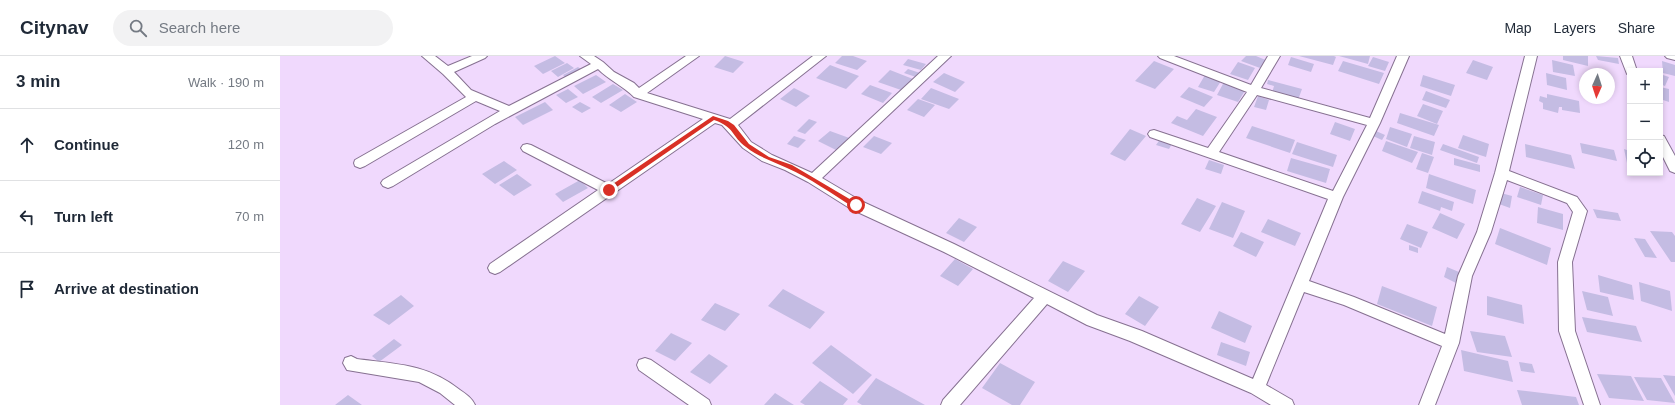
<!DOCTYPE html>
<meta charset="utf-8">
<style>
:root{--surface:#fff;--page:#f2f2f3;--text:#1f2937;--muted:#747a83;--line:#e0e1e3}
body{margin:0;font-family:Helvetica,sans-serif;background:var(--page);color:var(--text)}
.controls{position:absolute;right:12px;top:12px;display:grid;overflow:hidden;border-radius:0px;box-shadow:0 2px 6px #0003}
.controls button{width:36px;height:36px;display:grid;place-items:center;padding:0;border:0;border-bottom:1px solid var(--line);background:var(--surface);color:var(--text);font:20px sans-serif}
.compass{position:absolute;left:1299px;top:12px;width:36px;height:36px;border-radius:50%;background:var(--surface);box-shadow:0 2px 6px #0003;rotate:183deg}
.stop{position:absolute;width:12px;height:12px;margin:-9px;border:3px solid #d93025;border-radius:50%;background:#fff}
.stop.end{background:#d93025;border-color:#fff;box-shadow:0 1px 4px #0008}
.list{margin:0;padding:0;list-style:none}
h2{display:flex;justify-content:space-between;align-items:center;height:52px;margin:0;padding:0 16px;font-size:17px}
h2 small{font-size:13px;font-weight:400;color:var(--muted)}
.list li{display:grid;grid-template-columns:26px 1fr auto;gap:12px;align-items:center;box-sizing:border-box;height:72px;padding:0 16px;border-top:1px solid var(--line)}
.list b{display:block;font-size:15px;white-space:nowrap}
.list em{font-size:13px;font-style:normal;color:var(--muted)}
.icon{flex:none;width:22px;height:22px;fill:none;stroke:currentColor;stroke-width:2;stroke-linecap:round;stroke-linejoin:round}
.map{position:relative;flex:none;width:1395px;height:349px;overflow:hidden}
header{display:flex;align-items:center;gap:24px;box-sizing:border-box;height:56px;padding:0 20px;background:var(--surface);border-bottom:1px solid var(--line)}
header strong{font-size:19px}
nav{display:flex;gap:22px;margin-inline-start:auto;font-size:14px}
.search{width:280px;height:36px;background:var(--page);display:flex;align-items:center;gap:10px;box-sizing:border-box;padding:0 14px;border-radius:22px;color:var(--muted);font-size:15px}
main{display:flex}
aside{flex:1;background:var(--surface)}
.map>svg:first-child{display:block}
.building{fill:#c4bce3}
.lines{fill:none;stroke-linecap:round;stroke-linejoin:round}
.minor-casing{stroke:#867191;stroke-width:2}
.minor{fill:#fff;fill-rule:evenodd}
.route{fill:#d93025}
</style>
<header>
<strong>Citynav</strong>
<div class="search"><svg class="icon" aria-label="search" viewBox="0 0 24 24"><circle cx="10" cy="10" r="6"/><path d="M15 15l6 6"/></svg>Search here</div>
<nav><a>Map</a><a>Layers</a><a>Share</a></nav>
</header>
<main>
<aside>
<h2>3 min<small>Walk · 190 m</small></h2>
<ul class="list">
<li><svg class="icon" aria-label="ahead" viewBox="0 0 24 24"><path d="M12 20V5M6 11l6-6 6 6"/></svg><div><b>Continue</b></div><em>120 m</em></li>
<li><svg class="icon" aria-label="left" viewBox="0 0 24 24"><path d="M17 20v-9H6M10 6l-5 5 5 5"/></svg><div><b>Turn left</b></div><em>70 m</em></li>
<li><svg class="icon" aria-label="arrive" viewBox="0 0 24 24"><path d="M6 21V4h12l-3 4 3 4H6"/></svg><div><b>Arrive at destination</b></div></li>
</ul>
</aside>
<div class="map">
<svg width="1395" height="349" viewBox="0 0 1395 349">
<rect width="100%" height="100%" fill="#f0d9fd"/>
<path class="building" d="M275,0L285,7L263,18L254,10Z
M445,0L464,6L453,17L434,11Z
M562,0H573L587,5L577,14L555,7Z
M966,0H976L988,5L980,12L961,5Z
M1019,0H1054L1056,1L1053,9Z
M1059,0H1090L1088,8Z
M1283,0H1308V10L1283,4Z
M1316,0L1338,2L1339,8L1318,4Z
M1011,1L1034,8L1031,16L1008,9Z
M1093,1L1109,6L1105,15L1088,10Z
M628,3L646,8L641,14L623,9Z
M1193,4L1213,11L1207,24L1186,17Z
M1272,4L1293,9L1295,20L1273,16Z
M874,5L894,13L875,33L855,25Z
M1063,5L1104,17L1099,28L1058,15Z
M1382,5L1395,9V20L1383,17Z
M958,6L975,12L968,24L950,18Z
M287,7L294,12L278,21L271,15Z
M550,9L579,20L566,33L536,22Z
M298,11L302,14L286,22L283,19Z
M628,13L643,18L639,22L624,17Z
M610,14L633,23L621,34L598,26Z
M664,17L685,26L675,36L653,26Z
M1266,17L1286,22L1287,34L1267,29Z
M1380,18L1389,21L1385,30L1380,28Z
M316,19L326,26L303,38L294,30Z
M925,19L941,25L934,36L918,31Z
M1143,19L1175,29L1171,40L1140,30Z
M988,24L1022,33L1018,44L992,37L994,30L987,28Z
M944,26L966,33L958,46L937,39Z
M333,28L343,34L321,47L312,41Z
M590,29L612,37L603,47L581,38Z
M909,31L933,41L924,51L900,41Z
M1380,31L1389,33V46L1380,43Z
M514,32L530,40L516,51L500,43Z
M651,32L679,43L669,53L641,43Z
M288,33L298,41L286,47L276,39Z
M1146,35L1170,44L1166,52L1142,44Z
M345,38L357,46L341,56L329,49Z
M1267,38L1299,45L1300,57L1282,54V51H1279L1278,57L1263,53V47L1259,45L1260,40L1267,42Z
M978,40L989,44L986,54L974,51Z
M638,43L655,49L644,61L627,54Z
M265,46L273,54L243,69L235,61Z
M300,46L311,52L302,57L292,51Z
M1143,48L1163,55L1157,68L1137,60Z
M916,53L937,61L923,80L891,67L897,60L907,64Z
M1120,57L1159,69L1154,80L1117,67Z
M529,63L537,66L525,78L517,75Z
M1055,66L1075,73L1070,85L1050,78Z
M972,70L1015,84L1010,97L966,82Z
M1110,71L1132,78L1127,91L1106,83Z
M850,73L866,80L845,105L830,98Z
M550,75L572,83L558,95L538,85Z
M1096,75L1105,79L1102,84L1093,80Z
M1183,79L1209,88L1206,101L1178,92Z
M514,80L526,84L518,92L507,88Z
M594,80L612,87L601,98L583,91Z
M1134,80L1155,86L1152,99L1130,92Z
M881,82L893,86L889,93L876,89Z
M1106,85L1138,96L1132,107L1102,95Z
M1017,86L1057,99L1053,111L1012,98Z
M1300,87L1334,94L1337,105L1302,97Z
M1163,88L1199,101L1197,107L1160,94Z
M1245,88L1291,99L1295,113L1246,101Z
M1344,93L1350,95V107H1347Z
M1142,97L1154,101L1148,117L1136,113Z
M1011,102L1050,113L1046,127L1007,115Z
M1174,102L1200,109V116L1174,109Z
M929,104L944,109L941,118L925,113Z
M224,105L237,114L215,128L202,118Z
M237,118L252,129L234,140L219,129Z
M1149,118L1196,134L1193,148L1146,132Z
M300,124L308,132L283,146L275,138Z
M1240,131L1263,139L1261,149L1237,141Z
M1142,135L1174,146L1172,155L1161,151L1160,155L1138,147Z
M1221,137L1232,140L1230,152L1219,148Z
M917,142L936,150L920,176L901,168Z
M942,146L965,155L953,182L929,173Z
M1258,151L1283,158V174L1257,167Z
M1313,153L1338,157L1341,165L1317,162Z
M1160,157L1185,168L1177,183L1152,172Z
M679,162L697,171L684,186L666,177Z
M988,163L1021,177L1015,190L981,176Z
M1127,168L1148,176L1141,192L1120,183Z
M1220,172L1271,192L1267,209L1215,188Z
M1370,175L1392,176L1395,180V206H1391Z
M961,176L984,186L976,201L953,190Z
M1354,182L1365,183L1377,202L1365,201Z
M1129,189L1138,192V197L1129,194Z
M675,203L693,213L678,230L660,220Z
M783,205L805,215L788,236L768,225Z
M1167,211L1179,216L1176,227L1164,221Z
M1318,219L1352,229L1354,244L1320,236Z
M1359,226L1390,235L1392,255L1361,245Z
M1102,230L1157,251L1152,270L1097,248Z
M503,233L545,256L530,273L488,250Z
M1302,235L1328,241L1333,260L1307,254Z
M121,239L134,250L109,269L93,259Z
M859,240L879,251L865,270L845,258Z
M1207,240L1242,249L1244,268L1207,259Z
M435,247L460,258L445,275L421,264Z
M939,255L972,270L965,287L931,272Z
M1302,261L1356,270L1362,286L1307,276Z
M1190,275L1225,280L1232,301L1197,296Z
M391,277L412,287L395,305L375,295Z
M114,283L122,289L99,306L92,300Z
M941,286L970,296L966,310L937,299Z
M551,289L592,319L573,338L532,307Z
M1181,294L1228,305L1233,326L1184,315Z
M429,298L448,310L430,328L410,316Z
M1239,306L1252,308L1255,317L1241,315Z
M720,307L755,326L740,349H732L702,332Z
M1317,318L1351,320L1364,345L1329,342Z
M1383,319L1395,320V340Z
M1354,321L1381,322L1395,347L1367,344Z
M596,322L645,349H582L577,346Z
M540,325L568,343L563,349H525L520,346Z
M1237,334L1296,341L1299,349H1242Z
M495,337L514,349H484Z
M68,339L82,349H55Z"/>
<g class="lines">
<defs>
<path id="minor" d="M142,0H155L168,10L192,0H207L205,2L174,16L191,34L229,50L311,8L300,0H314L323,6L334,16L354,27L359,32L406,0H419L367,37L450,63L533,0H546L458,69L471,86L492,99L532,117L658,0H671L542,122L581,145L674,188L817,259L862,275L973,323L1048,143L870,81L868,78L870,75L874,74L928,92L967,36L880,2L878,0H894L971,29L988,0H1000L981,32L1090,62L1117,0H1129L1100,67L1063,141L1029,225L1074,241L1165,278L1178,220L1197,176L1215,117L1245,0H1257L1229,115L1297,141L1307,155L1292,206L1295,275L1320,349H1304L1279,275L1278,206L1293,156L1287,147L1227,124L1211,176L1192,220L1179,287L1155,349H1139L1162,290L1064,249L1024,236L986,329L1012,344L1014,349H991L971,337L850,285L807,269L767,248L680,349H661L663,344L754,242L664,196L571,153L528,126L505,114L482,105L463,92L442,69L435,67L220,216L215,218L210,216L208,212L210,208L318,134L243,95L241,92L243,89L247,88L251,89L328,128L423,63L354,41C343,30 329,24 318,13L215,68L113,130L108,132L103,130L101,127L103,124L220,55L196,45L85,110L80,112L75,110L74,107L75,104L186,41L163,18ZM977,39L1087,69L1053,135L939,96Z
M1340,0H1352L1357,15H1350V18H1347Z
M1385,0H1395V4L1387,2Z
M1380,79L1384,80L1395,100V117L1390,115L1380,95Z
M71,300L77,303C116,308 148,308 180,334C186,338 192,342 195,349H175L160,337L139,326L67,314L63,307L65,302Z
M365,302L371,304L429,344L431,349H409L359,314L357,309L359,304Z"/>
</defs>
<use href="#minor" class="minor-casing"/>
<use href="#minor" class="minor"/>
</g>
<path class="route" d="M433,60L448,65L454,69L469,88L489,101L512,109L578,148V151H573C552,138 530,122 507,112C493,105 478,101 466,91C451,80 455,71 434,64L331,135H327V132Z"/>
</svg>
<div class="controls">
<button>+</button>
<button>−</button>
<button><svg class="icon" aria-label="locate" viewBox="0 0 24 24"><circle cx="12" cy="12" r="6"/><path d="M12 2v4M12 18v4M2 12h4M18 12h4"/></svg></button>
</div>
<svg class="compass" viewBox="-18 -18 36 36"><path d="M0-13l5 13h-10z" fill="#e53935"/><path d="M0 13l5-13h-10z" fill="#747a83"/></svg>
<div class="stop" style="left:576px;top:149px"></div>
<div class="stop end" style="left:329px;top:134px"></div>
</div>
</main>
